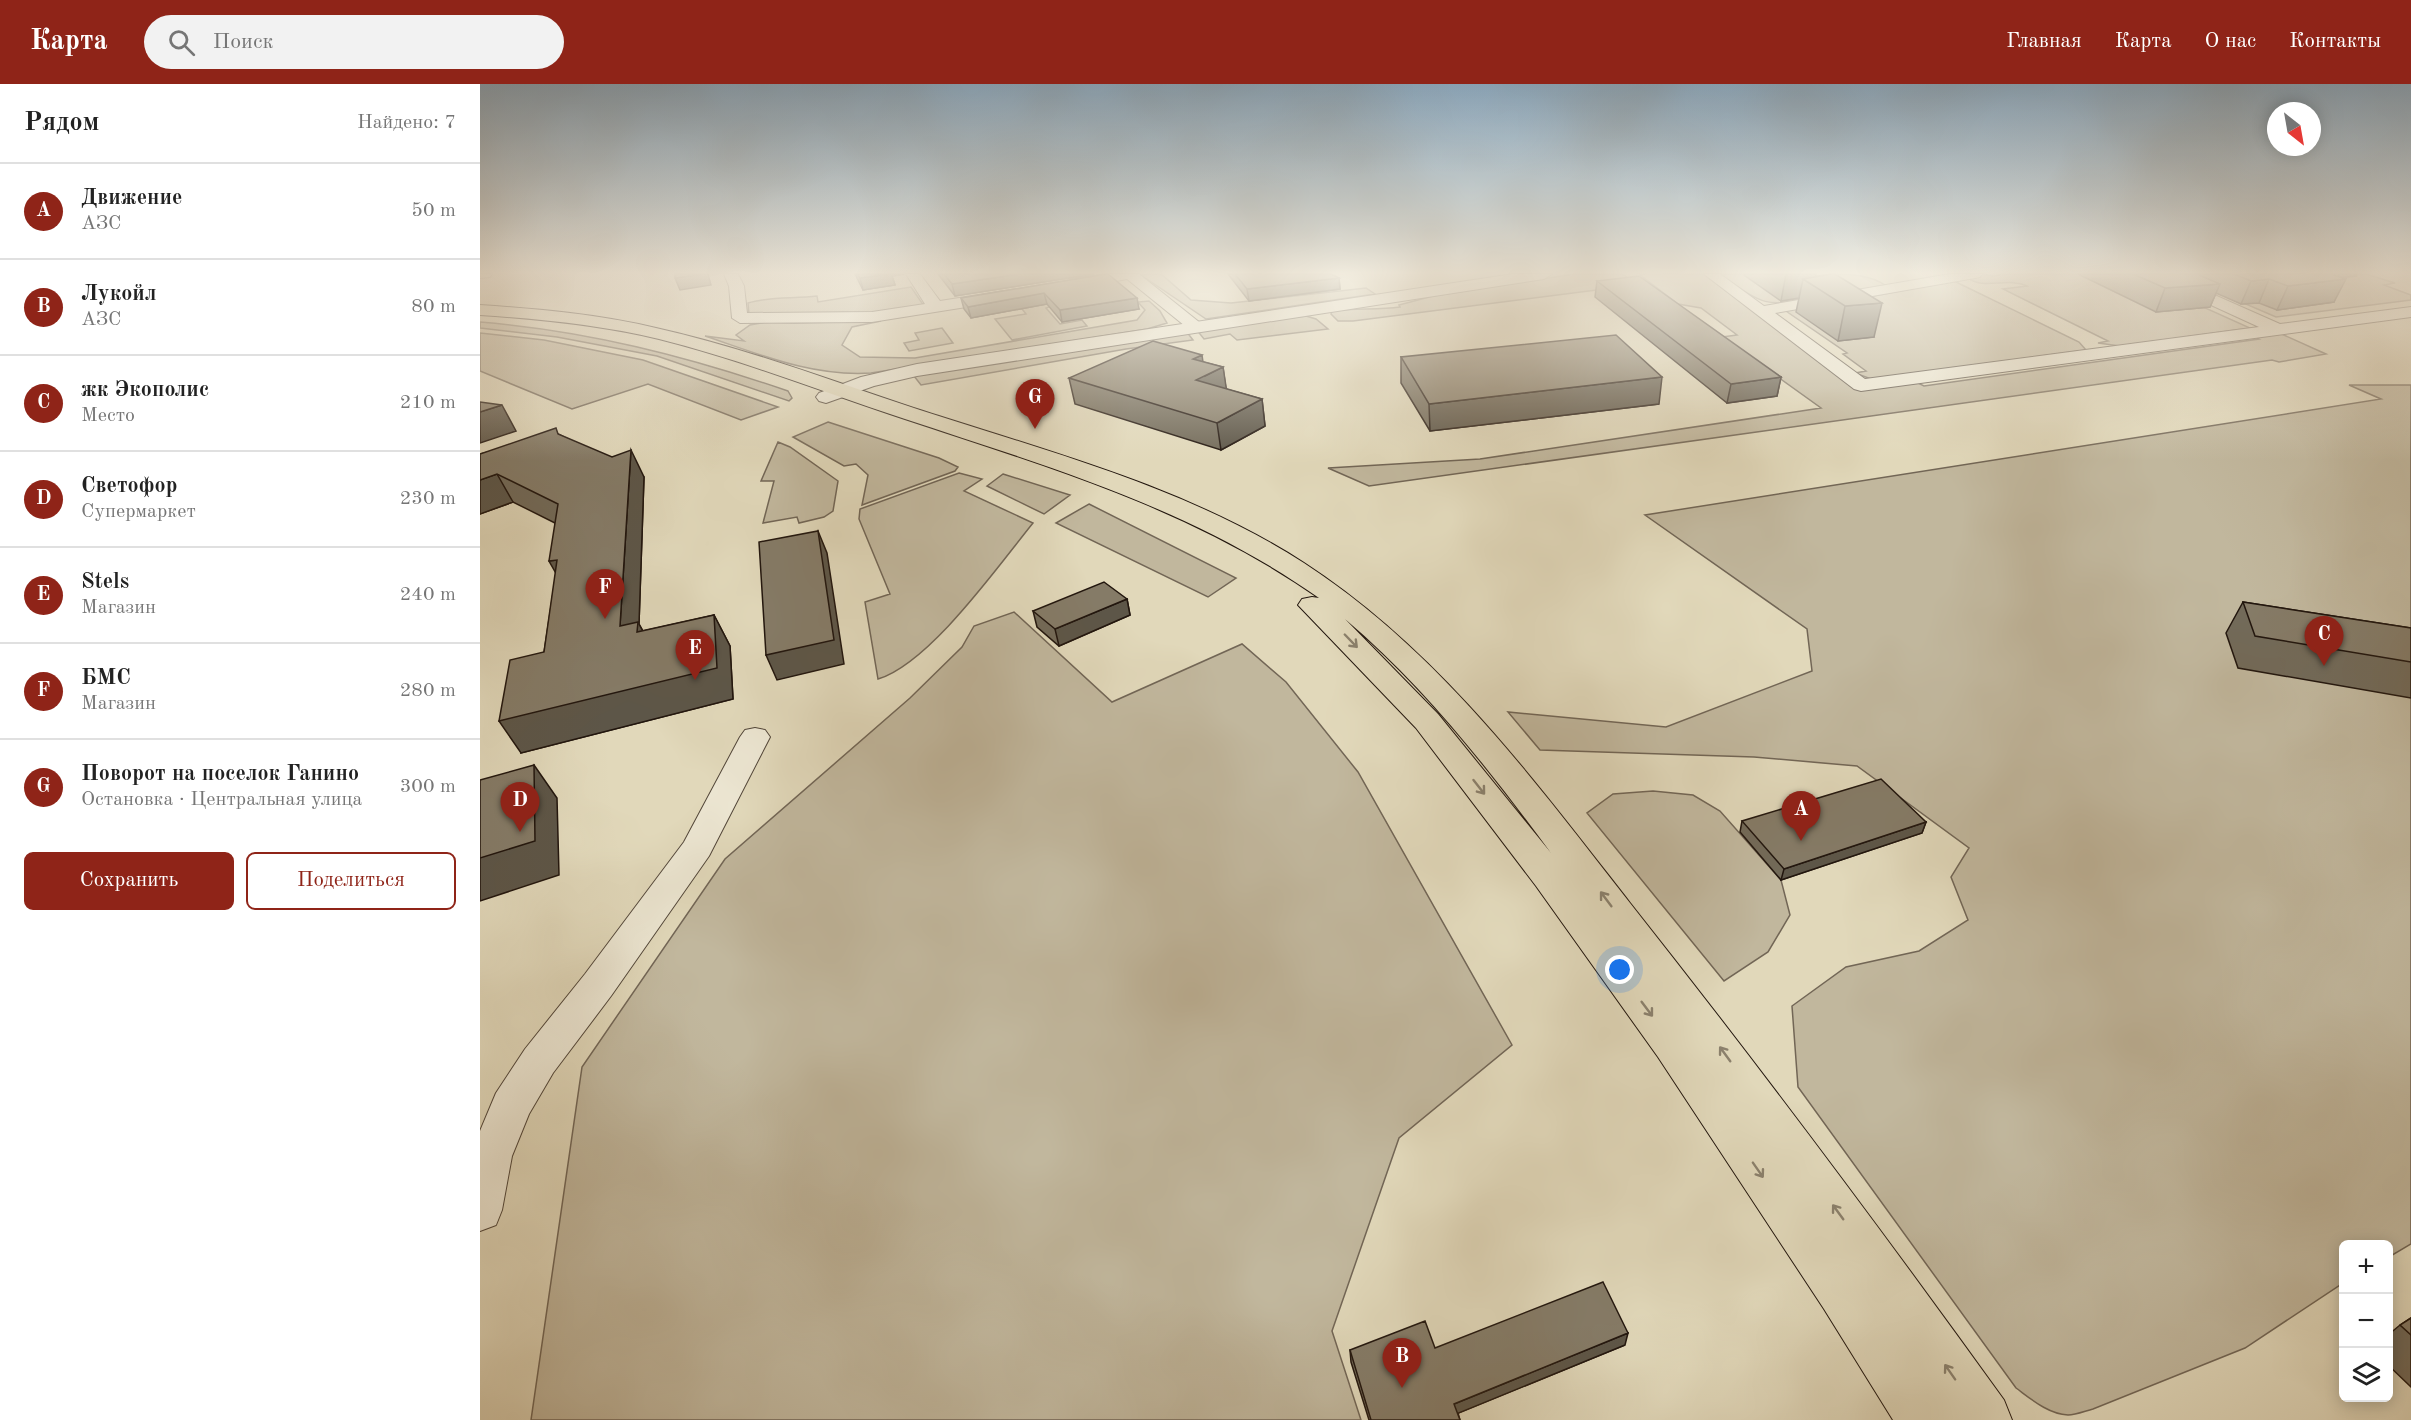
<!DOCTYPE html>
<html lang="ru">
<meta charset="utf-8">
<style>
:root{--surface:#fff;--page:#f2f2f2;--text:#222;--muted:#767676;--line:#e0e0e0;--accent:#8f2418}
body{margin:0;font-family:"Old Standard TT",serif;background:var(--page);color:var(--text)}
.controls{position:absolute;right:18px;bottom:18px;display:grid;overflow:hidden;border-radius:9px;box-shadow:0 3px 15px #0003}
.controls button{width:54px;height:54px;display:grid;place-items:center;padding:0;border:0;border-bottom:2px solid var(--line);background:var(--surface);color:var(--text);font:30px sans-serif}
.compass{position:absolute;left:1787px;top:18px;width:54px;height:54px;border-radius:50%;background:var(--surface);box-shadow:0 3px 15px #0003;rotate:149deg}
.you{position:absolute;left:1140px;top:886px;width:21px;height:21px;margin:-15px;border:4px solid #fff;border-radius:50%;background:#1a73e8;box-shadow:0 0 0 9px #1a73e833}
.badge{display:grid;place-items:center;width:39px;height:39px;border-radius:50%;background:var(--accent);color:#fff;font-size:20px;font-weight:700}
.pin{position:absolute;translate:-50% -50px;filter:drop-shadow(0 2px 3px #0008)}
.pin::after{content:'';position:absolute;top:32px;width:21px;height:18px;background:inherit;clip-path:polygon(0 0,100% 0,50% 100%)}
.list{margin:0;padding:0;list-style:none}
h2{display:flex;justify-content:space-between;align-items:center;height:78px;margin:0;padding:0 24px;font-size:26px}
h2 small{font-size:20px;font-weight:400;color:var(--muted)}
.list li{display:grid;grid-template-columns:39px 1fr auto;gap:18px;align-items:center;box-sizing:border-box;height:96px;padding:0 24px;border-top:2px solid var(--line)}
.list b{display:block;font-size:22px;white-space:nowrap}
.list p{margin:0;font-size:20px;white-space:nowrap;color:var(--muted)}
.list em{font-size:20px;font-style:normal;color:var(--muted)}
.actions{display:flex;gap:12px;padding:18px 24px}
.actions a{flex:1;padding:14px 0;border:2px solid var(--accent);border-radius:9px;text-align:center;font-size:21px;color:var(--accent)}
.actions .main{background:var(--accent);color:#fff}
.icon{flex:none;width:33px;height:33px;fill:none;stroke:currentColor;stroke-width:2;stroke-linecap:round;stroke-linejoin:round}
.map{position:relative;flex:none;width:1931px;height:1336px;overflow:hidden}
header{display:flex;align-items:center;gap:36px;box-sizing:border-box;height:84px;padding:0 30px;background:var(--accent);color:#fff}
header strong{font-size:28px}
nav{display:flex;gap:33px;margin-inline-start:auto;font-size:21px}
.search{width:420px;height:54px;background:var(--page);display:flex;align-items:center;gap:15px;box-sizing:border-box;padding:0 21px;border-radius:33px;color:var(--muted);font-size:22px}
main{display:flex}
aside{flex:1;background:var(--surface)}
.map>svg:first-child{display:block}
.green{fill:#c1b79d;stroke:#726656;stroke-width:1.5}
.lines{fill:none;stroke-linecap:round;stroke-linejoin:round}
.minor-casing{stroke:#524639;stroke-width:2}
.tertiary-casing{stroke:#524639;stroke-width:2}
.trunk-casing{stroke:#22160e;stroke-width:2}
.minor{fill:#ece6d2;fill-rule:evenodd}
.tertiary{fill:#ece6d2;fill-rule:evenodd}
.trunk{fill:#e1d8ba;fill-rule:evenodd}
.wall{fill:#726a59;stroke:#22160e;stroke-width:1.5}
.shaded-wall{fill:#5d5648;stroke:#22160e;stroke-width:1.5}
.building{fill:#857b67;stroke:#22160e;stroke-width:1.5}
.oneway{stroke:#8b816d}
</style>
<header>
<strong>Карта</strong>
<div class="search"><svg class="icon" aria-label="search" viewBox="0 0 24 24"><circle cx="10" cy="10" r="6"/><path d="M15 15l6 6"/></svg>Поиск</div>
<nav><a>Главная</a><a>Карта</a><a>О нас</a><a>Контакты</a></nav>
</header>
<main>
<aside>
<h2>Рядом<small>Найдено: 7</small></h2>
<ul class="list">
<li><span class="badge">A</span><div><b>Движение</b><p>АЗС</p></div><em>50 m</em></li>
<li><span class="badge">B</span><div><b>Лукойл</b><p>АЗС</p></div><em>80 m</em></li>
<li><span class="badge">C</span><div><b>жк Экополис</b><p>Место</p></div><em>210 m</em></li>
<li><span class="badge">D</span><div><b>Светофор</b><p>Супермаркет</p></div><em>230 m</em></li>
<li><span class="badge">E</span><div><b>Stels</b><p>Магазин</p></div><em>240 m</em></li>
<li><span class="badge">F</span><div><b>БМС</b><p>Магазин</p></div><em>280 m</em></li>
<li><span class="badge">G</span><div><b>Поворот на поселок Ганино</b><p>Остановка · Центральная улица</p></div><em>300 m</em></li>
</ul>
<div class="actions"><a class="main">Сохранить</a><a>Поделиться</a></div>
</aside>
<div class="map">
<svg width="1931" height="1336" viewBox="0 0 1931 1336">
<rect width="100%" height="100%" fill="#e1d8ba"/>
<filter id="stains"><feTurbulence type="fractalNoise" baseFrequency=".00333" numOctaves="4"/><feColorMatrix values="0 0 0 0 .2 0 0 0 0 .09 0 0 0 0 .02 0 0 0 .5 -.17"/></filter>
<radialGradient id="worn" r=".72"><stop offset=".6" stop-color="#630" stop-opacity="0"/><stop offset="1" stop-color="#630" stop-opacity=".3"/></radialGradient>
<path class="green" d="M669,190H681L711,216L751,219L886,204L895,210L726,235L661,191Z
M1094,190H1142L1150,195L1132,204L873,237H858L851,230L852,227C875,224 897,226 920,223L919,221L953,212Z
M1159,190H1223L1380,304L1434,297L1444,302L1779,255L1771,251L1797,248L1846,270L1799,278L1792,276L889,402L848,384L1000,375L1341,324L1242,253L1257,251L1221,224L1198,220Z
M1240,190H1330L1339,214C1282,222 1286,223 1240,190Z
M1352,190C1370,190 1390,191 1405,201L1380,206Z
M1504,190L1512,192L1524,190H1650L1770,244L1640,262L1618,259L1628,257L1523,205L1547,202C1528,193 1503,206 1488,194Z
M1696,190H1886L1915,199L1904,201L1931,211V216L1796,233Z
M1474,197L1599,258L1606,266L1391,295L1375,289L1386,287L1363,270L1367,269L1303,225L1383,214Z
M431,203L444,222L401,230L269,231L268,219C289,212 314,215 337,212L338,218Z
M562,211L572,222L566,224L580,240L602,236L607,242L532,256L515,235L546,230L535,216Z
M669,217L680,227L687,239L667,245L391,289C332,293 279,270 225,252L264,257L256,251L270,241L286,238L314,239L401,237L372,243L362,261L380,273L435,274L657,236L665,226L658,218Z
M826,232L836,235L848,245L757,256L750,250L724,255L716,245Z
M0,238C108,247 206,272 308,307L312,314L309,317L177,272L77,253L0,244Z
M462,244L473,259L429,267L424,259L439,256L435,249Z
M706,247L713,256L646,265L441,301L434,292Z
M0,249L64,256L163,276L298,323L261,336L168,300L92,325L0,287Z
M1869,301H1931V1160L1909,1173L1908,1160H1864L1863,1199L1765,1264L1613,1325C1605,1327 1596,1331 1588,1331C1568,1330 1551,1315 1536,1304L1318,1003L1312,922L1366,883L1439,867L1488,836L1471,793L1489,764L1377,682L1274,673L1060,666L1028,628L1186,643L1332,587L1327,545L1165,431L1901,315Z
M348,338L459,374L478,383L475,387L382,421L388,391L376,380L364,382L313,353Z
M298,358L310,363L358,397L353,427L344,433L319,439L317,433L283,439L294,397H281Z
M479,389L502,395L484,407L553,439C518,482 450,579 398,595L385,518L410,510L379,435L380,425Z
M523,390L590,411L564,430L507,402Z
M609,420L756,494L728,513L576,439Z
M534,528L632,618L762,560L806,598L878,688L1032,961L919,1054L852,1247L881,1336H51L102,983L245,775L430,614L482,563L494,542Z
M1173,707L1213,711L1240,727L1301,796L1310,831L1288,868L1244,897L1107,729L1133,710Z"/>
<g class="lines">
<defs>
<path id="minor" d="M0,190H12L10,193L0,194Z
M244,190H258L264,202L267,229L392,228L445,220L426,190H440L460,217L524,207L532,212L524,217L392,238L260,239L252,234L249,202Z
M627,190H659L724,242L722,246H710L647,195L592,205L584,200L592,195Z
M1224,190H1240L1284,222L1470,190H1502L1500,193L1495,194L1295,229L1385,295L1779,243L1670,193L1668,190H1687L1800,240L1931,223V233L1381,307L1374,305Z
M275,644L285,646L290,653L229,772L131,912L73,989L49,1030L32,1072L22,1126L16,1141L0,1147V1047L16,1009L45,965L105,890L204,758L260,653L265,646Z"/>
<path id="tertiary" d="M1033,190H1072L1064,195L437,292L394,302L346,319L339,317L336,313L339,309L381,293L437,280Z"/>
<path id="trunk" d="M0,221C59,225 118,230 176,244C266,264 352,297 440,326C570,368 708,404 824,479C958,566 1053,695 1150,819C1279,982 1403,1148 1524,1316L1532,1336H1413L1344,1225L1178,973L1056,802L936,644L818,521L822,515L832,513L839,514C713,425 570,383 425,335C343,308 263,276 179,255C121,241 60,235 0,231ZM865,535C945,603 1009,685 1071,769L958,630Z"/>
</defs>
<use href="#minor" class="minor-casing"/>
<use href="#tertiary" class="tertiary-casing"/>
<use href="#trunk" class="trunk-casing"/>
<use href="#minor" class="minor"/>
<use href="#tertiary" class="tertiary"/>
<use href="#trunk" class="trunk"/>
</g>
<path class="wall" d="M375,190H424L412,192L415,201L383,206Z
M458,190H614L475,212Z
M626,190L659,225L582,238L567,220L491,234L484,225L481,214Z
M748,190H851L859,194L860,205L769,217Z
M1264,190H1336V192L1352,190L1394,253L1358,257L1316,228L1319,214L1301,217L1264,191Z
M1598,190H1877L1876,192L1861,193L1854,218L1797,226L1779,219L1761,220L1736,209L1730,223L1676,228Z
M1117,197L1301,293L1297,312L1247,319L1115,213Z
M921,273L1179,320L950,347L921,299Z
M723,278L743,283L746,305L782,315L785,342L741,366L595,320L589,294Z
M78,350L164,393L159,540L163,547L234,531L250,562L253,615L41,669L64,568L76,489L75,439L33,418L0,430V370Z
M647,515L650,531L579,562L557,543L553,527Z
M1763,518L1931,544V614L1758,584L1746,549Z
M1262,737L1446,738L1442,749L1301,796L1260,748Z
M1931,1234V1303L1908,1281V1251L1920,1241Z
M1145,1261L978,1329L980,1336H889L871,1278L870,1266Z"/>
<path class="shaded-wall" d="M224,190H228L231,201L200,206L195,194Z
M409,190H424L412,192L415,201L383,206L380,194Z
M539,190H614L475,212L472,200Z
M1306,190H1336L1334,202L1323,195L1319,214L1301,217Z
M1806,190H1877L1876,192L1802,199Z
M859,194L860,205L769,217L767,205Z
M1789,195L1779,219L1761,220L1771,197Z
M1866,195L1854,218L1797,226L1808,202Z
M1740,200L1730,223L1676,228L1685,204Z
M564,209L567,220L491,234L488,223Z
M657,214L659,225L582,238L580,226Z
M1402,219L1394,253L1358,257L1365,222Z
M722,271L725,292L743,283L747,309L720,322L713,275Z
M1182,293L1179,320L950,347L949,320Z
M1301,293L1297,312L1247,319L1251,300Z
M782,315L785,342L741,366L737,339Z
M22,321L36,347L0,359V328Z
M151,366L164,393L159,540L175,569L140,542Z
M17,390L33,418L0,430V396Z
M338,447L347,469L364,580L297,596L286,571Z
M77,476L86,507L69,477Z
M647,515L650,531L579,562L575,545Z
M234,531L250,562L253,615L41,669L19,637Z
M54,681L77,714L79,791L0,817V774Z
M1446,738L1442,749L1301,796L1304,785Z
M1148,1249L1145,1261L974,1331V1320Z"/>
<path class="building" d="M195,190H224L195,194Z
M377,190H409L380,194Z
M464,190H539L472,200Z
M626,190H628L657,214L580,226L564,209L488,223L481,214Z
M755,190H851L859,194L767,205Z
M1352,190H1355L1402,219L1365,222L1323,195Z
M1653,190H1717L1740,200L1685,204Z
M1754,190H1851L1866,195L1808,202L1789,195L1771,197Z
M1159,192L1301,293L1251,300L1117,197Z
M1136,251L1182,293L949,320L921,273Z
M673,257L722,271L713,275L743,283L716,296L782,315L737,339L589,294Z
M0,318L22,321L0,328Z
M76,344L78,350L132,373L151,366L140,542L158,538L157,548L234,531L237,584L19,637L30,576L64,568L77,476L69,477L78,420L17,390L0,396V370Z
M338,447L354,556L286,571L279,458Z
M624,498L647,515L575,545L553,527Z
M1763,518L1931,544V578L1775,552Z
M54,681L55,757L0,774V696Z
M1401,695L1446,738L1304,785L1262,737Z
M1123,1198L1148,1249L974,1320L980,1336H891L870,1266L945,1237L955,1264Z
M1931,1234V1251L1920,1241Z"/>
<defs><path id="oneway-shaft" d="M-6 0H5M1.5-3L5.5 0L1.5 3" fill="none" stroke-width="1.6" stroke-linecap="round" stroke-linejoin="round" transform="scale(1.5)"/></defs>
<g class="oneway">
<use href="#oneway-shaft" transform="translate(871 557) rotate(46)"/>
<use href="#oneway-shaft" transform="translate(999 703) rotate(52)"/>
<use href="#oneway-shaft" transform="translate(1126 815) rotate(-127)"/>
<use href="#oneway-shaft" transform="translate(1167 925) rotate(53)"/>
<use href="#oneway-shaft" transform="translate(1245 970) rotate(-126)"/>
<use href="#oneway-shaft" transform="translate(1278 1086) rotate(55)"/>
<use href="#oneway-shaft" transform="translate(1358 1128) rotate(-126)"/>
<use href="#oneway-shaft" transform="translate(1470 1288) rotate(-125)"/>
</g>
<linearGradient id="sky" x2="0" y2="1"><stop stop-color="#8ba8be"/><stop offset="0.5" stop-color="#f2ede0"/><stop offset="1" stop-color="#f2ede0" stop-opacity="0"/></linearGradient>
<rect width="1931" height="377" fill="url(#sky)"/>
<rect width="100%" height="100%" filter="url(#stains)"/>
<rect width="100%" height="100%" fill="url(#worn)"/>
</svg>
<div class="controls">
<button>+</button>
<button>−</button>
<button><svg class="icon" aria-label="layers" viewBox="0 0 24 24"><path d="M12 4l9 5-9 5-9-5zM3 14l9 5 9-5"/></svg></button>
</div>
<svg class="compass" viewBox="-18 -18 36 36"><path d="M0-13l5 13h-10z" fill="#e53935"/><path d="M0 13l5-13h-10z" fill="#767676"/></svg>
<div class="you"></div>
<div class="pin badge" style="left:1321px;top:757px">A</div>
<div class="pin badge" style="left:922px;top:1304px">B</div>
<div class="pin badge" style="left:1844px;top:582px">C</div>
<div class="pin badge" style="left:40px;top:748px">D</div>
<div class="pin badge" style="left:215px;top:596px">E</div>
<div class="pin badge" style="left:125px;top:535px">F</div>
<div class="pin badge" style="left:555px;top:345px">G</div>
</div>
</main>
